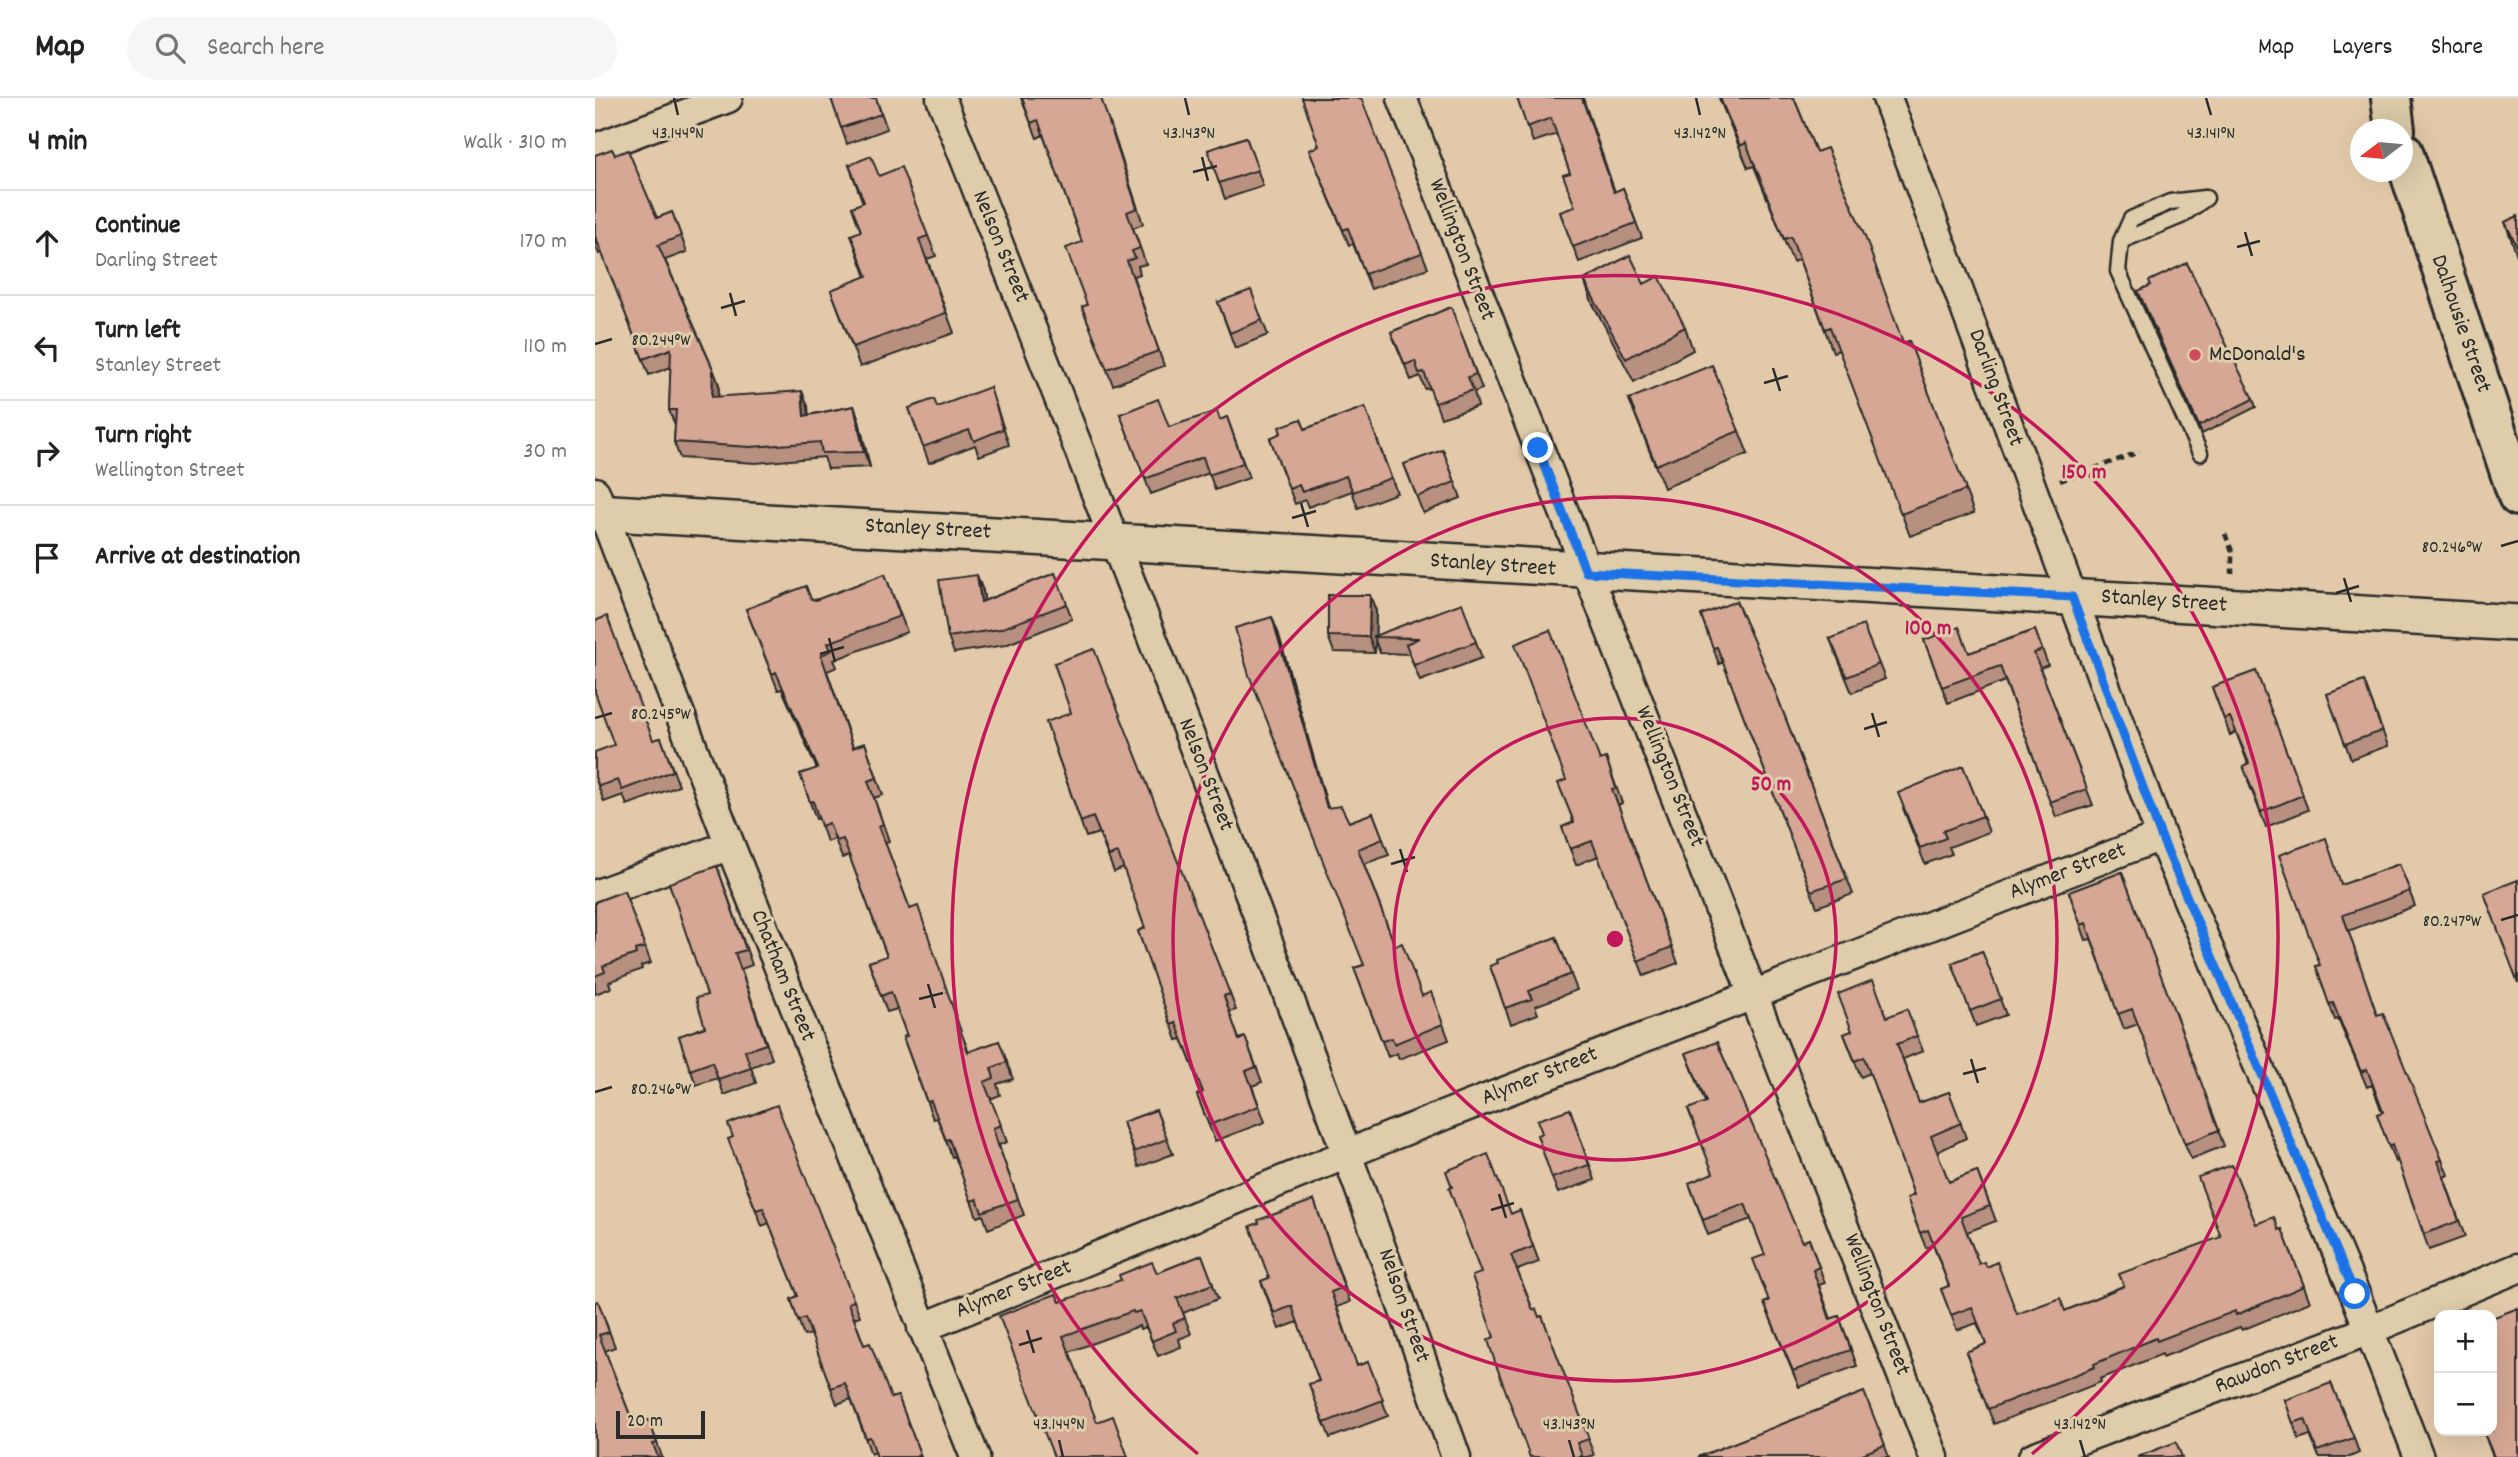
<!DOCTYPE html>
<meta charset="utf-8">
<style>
:root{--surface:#fff;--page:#f6f6f6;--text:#222;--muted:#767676;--line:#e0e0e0}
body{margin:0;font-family:Dekko,sans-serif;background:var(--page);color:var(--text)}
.controls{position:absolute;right:21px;bottom:21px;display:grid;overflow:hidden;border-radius:14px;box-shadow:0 7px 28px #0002}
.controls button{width:63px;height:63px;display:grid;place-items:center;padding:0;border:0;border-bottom:2px solid var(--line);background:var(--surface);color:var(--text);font:35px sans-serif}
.compass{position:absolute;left:1755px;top:21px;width:63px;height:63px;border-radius:50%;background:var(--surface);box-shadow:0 7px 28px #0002;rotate:254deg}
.scale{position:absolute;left:21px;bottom:18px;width:89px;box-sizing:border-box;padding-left:7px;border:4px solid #2b2b2b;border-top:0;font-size:19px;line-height:24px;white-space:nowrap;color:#2b2b2b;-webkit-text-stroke:5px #deccaa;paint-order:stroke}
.stop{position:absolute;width:21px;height:21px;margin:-16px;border:5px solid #1a73e8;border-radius:50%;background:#fff}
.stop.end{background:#1a73e8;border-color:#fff;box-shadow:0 2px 7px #0008}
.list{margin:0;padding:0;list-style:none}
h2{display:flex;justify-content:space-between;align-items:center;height:91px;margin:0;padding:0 28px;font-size:30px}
h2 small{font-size:23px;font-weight:400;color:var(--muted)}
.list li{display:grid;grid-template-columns:46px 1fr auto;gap:21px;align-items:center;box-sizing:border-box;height:105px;padding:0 28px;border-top:2px solid var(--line)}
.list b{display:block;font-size:26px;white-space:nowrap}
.list p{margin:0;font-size:23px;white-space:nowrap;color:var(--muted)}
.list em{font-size:23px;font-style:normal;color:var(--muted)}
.icon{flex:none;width:38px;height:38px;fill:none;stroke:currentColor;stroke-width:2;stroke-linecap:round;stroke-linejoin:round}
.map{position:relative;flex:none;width:1923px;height:1359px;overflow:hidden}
header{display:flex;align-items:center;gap:42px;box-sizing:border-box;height:98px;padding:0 35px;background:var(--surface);border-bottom:2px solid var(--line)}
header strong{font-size:33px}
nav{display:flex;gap:38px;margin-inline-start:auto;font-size:24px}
.search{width:490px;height:63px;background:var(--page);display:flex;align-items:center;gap:18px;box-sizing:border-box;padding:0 24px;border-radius:38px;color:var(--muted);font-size:26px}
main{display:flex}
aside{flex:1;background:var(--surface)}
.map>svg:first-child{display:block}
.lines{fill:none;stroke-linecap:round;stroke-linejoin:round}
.service-casing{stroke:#2b2b2b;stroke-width:19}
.minor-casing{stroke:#2b2b2b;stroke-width:33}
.tertiary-casing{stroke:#2b2b2b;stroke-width:40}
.secondary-casing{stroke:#2b2b2b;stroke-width:44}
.path{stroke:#2b2b2b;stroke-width:4.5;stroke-dasharray:7 5;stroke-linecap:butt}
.service{stroke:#deccaa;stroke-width:14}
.minor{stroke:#deccaa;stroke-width:28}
.tertiary{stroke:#deccaa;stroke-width:35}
.secondary{stroke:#deccaa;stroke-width:38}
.wall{fill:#b7907f;stroke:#2b2b2b;stroke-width:2}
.shaded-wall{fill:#957568;stroke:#2b2b2b;stroke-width:2}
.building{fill:#d5a794;stroke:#2b2b2b;stroke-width:2}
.route{stroke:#1a73e8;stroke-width:9}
.ticks{fill:none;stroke:#2b2b2b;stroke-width:2.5}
.ring{fill:none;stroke:#c2185b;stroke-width:3.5}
.poi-dot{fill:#d1495b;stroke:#deccaa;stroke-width:2.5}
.labels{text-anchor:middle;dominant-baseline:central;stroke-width:6;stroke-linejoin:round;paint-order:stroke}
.street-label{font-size:23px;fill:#2b2b2b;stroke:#deccaa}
.poi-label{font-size:23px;fill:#2b2b2b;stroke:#deccaa;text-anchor:start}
.ticks-label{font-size:18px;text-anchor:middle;fill:#2b2b2b;stroke:#deccaa;stroke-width:6;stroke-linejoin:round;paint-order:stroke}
.centre{fill:#c2185b;stroke:#deccaa;stroke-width:3.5}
.ring-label{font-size:21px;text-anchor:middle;font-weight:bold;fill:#c2185b;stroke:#deccaa;stroke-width:6;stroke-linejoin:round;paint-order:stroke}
</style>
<header>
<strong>Map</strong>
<div class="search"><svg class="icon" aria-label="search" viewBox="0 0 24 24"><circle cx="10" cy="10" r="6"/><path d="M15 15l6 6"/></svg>Search here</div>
<nav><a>Map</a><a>Layers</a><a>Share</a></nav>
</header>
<main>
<aside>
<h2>4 min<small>Walk · 310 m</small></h2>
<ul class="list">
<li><svg class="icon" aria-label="ahead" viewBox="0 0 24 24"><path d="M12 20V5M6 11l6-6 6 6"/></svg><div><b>Continue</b><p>Darling Street</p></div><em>170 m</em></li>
<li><svg class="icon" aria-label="left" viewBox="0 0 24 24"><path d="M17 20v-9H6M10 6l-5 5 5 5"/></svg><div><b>Turn left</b><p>Stanley Street</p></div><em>110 m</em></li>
<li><svg class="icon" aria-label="right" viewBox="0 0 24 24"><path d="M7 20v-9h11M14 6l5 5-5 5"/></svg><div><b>Turn right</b><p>Wellington Street</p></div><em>30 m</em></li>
<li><svg class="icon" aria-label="arrive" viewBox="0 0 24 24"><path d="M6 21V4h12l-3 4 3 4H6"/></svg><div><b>Arrive at destination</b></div></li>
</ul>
</aside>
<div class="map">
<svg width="1923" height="1359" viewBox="0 0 1923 1359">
<rect width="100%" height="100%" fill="#e2c9a9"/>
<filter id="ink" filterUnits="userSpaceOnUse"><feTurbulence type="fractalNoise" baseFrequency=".0143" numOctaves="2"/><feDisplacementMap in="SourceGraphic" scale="14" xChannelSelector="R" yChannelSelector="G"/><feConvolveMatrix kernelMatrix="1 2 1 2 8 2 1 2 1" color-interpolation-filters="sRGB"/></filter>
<g filter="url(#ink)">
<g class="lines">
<defs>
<path id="service" d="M1526,143L1536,121L1575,104L1609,100
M1605,355L1523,173L1526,143L1586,118L1611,100"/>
<path id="minor" d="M346,0C524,451 700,902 861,1359
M807,0C984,453 1164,905 1339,1359
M1292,0L1566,738L1760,1196L1824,1359
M0,50L133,0
M0,394L135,747L380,1359
M0,797L135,747
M327,1230L796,1038L1566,738
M1438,1359L1772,1233L1923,1170"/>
<path id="tertiary" d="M0,414L1923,525"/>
<path id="secondary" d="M1796,0L1800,32
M1808,54L1923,398"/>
</defs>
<use href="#service" class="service-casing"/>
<use href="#minor" class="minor-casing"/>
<use href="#tertiary" class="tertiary-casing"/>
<use href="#secondary" class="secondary-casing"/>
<path class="path" d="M1465,383L1544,354
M1630,436L1637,453V476"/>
<use href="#service" class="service"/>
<use href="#minor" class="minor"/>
<use href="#tertiary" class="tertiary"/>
<use href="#secondary" class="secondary"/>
</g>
<path class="wall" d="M236,0H281L292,31L252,46Z
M426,0L515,25L548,126L538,130L551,166L543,168L545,176L538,178L569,268L518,287L487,209L492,207L487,144L448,37L442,40Z
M922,0H988L1020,94L1028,90L1047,140L984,164L965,114L980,109L975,75L962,36L938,44Z
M1124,0H1199L1221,54L1308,245L1314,243L1379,415L1315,438L1244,252L1238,254L1204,161L1198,164L1159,68L1153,70Z
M651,39L668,88L630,101L613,52Z
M714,52L827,155L833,170L776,191L758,146L754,147Z
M0,57H20L62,120L77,114L92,154L70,162L118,271L124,287L123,299L213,308V317L259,308L264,323L275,369L233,371L229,359L161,365L85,360L79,344L80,327L74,312L76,269L54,277L7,155L4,156L0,147Z
M254,67L284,78L333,138L341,158L332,161L359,235L265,269L236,192L271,179L256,137L266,134L257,109L268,105Z
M1923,118V160L1910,124Z
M989,182L1049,186L1090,229L1098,252L1039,284L997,204Z
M1543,193L1658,301L1661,309L1607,336Z
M623,204L667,222L673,237L640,250Z
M856,209L887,291L879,294L883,308L846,320L835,290L830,291L825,278L816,282L796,234Z
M1034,301L1144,333L1153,356L1069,390Z
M400,304L414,347L384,358L380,347L334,365L314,310L342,309Z
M770,309L802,395L763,410L757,393L713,409L710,402L700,406L675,340L710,331Z
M525,316L574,329L625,322L632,319L654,380L620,392L614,375L556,396Z
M848,352L866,400L828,415L809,366Z
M460,475L477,521L410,547L359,555L353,539L388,493L389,503Z
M290,476L312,534L239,562L242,569L232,573L258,649L270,645L288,697L279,700L294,743L290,744L315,811L374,954L404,943L418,981L402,986L405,997L395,1001L412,1044L404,1047L408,1060L429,1117L393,1131L388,1117L382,1119L360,1058L357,1059L342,1020L338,1021L308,939L312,938L302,911L292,914L274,864L292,858L254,757L247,760L240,741L232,744L224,720L221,721L205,676L222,671L187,591L183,592L151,511L216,501L221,502Z
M781,513L780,538L881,544L887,560L825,583L814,556L785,555L780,542V555L739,554L733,538Z
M1106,517L1177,585L1258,796L1222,809L1128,564L1124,566Z
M1440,532L1453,567L1445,570L1498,707L1461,719L1410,583L1353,605L1329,542L1374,555Z
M683,534L733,710L754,724L778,715L794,757L769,766L800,848L827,898L848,926L854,942L804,961L802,955L793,959L759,870L769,867Z
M1235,541L1284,566L1290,581L1257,595Z
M1661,573L1713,712L1671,729L1653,683V666L1641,634L1635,637L1617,589Z
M1769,583L1793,648L1756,661L1732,596Z
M451,624L635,896L641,912L634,914L644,941L650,939L667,984L657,988L670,1024L620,1043L602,997L608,995L587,941L582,942L543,833L550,830L529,770L519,774L504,735L491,739Z
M66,640L84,688L32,707L28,697L9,704L0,679L19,647L58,642Z
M1011,660L1027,705L1023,707L1083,865L1049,878L1003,758L981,767L967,729L978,725L971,682L1005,662Z
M1368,668L1394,734L1354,749L1357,756L1330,766L1308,710Z
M1804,766L1820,808L1753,833L1782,917L1847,1062L1853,1077L1849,1079L1870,1139L1834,1152L1803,1063L1800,1064L1782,1016L1787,1014L1777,987L1772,989L1743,921L1740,922L1721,868L1725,867L1747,787Z
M122,768L157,867L146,871L177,961L156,969L161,985L129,997L123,980L101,987L84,938L110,929Z
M1527,774L1629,1048L1596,1061L1543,926L1529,931L1496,841L1491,842L1474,794Z
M29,793L56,865L46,868L47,871L14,884L16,890L0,896V804Z
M961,839L982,892L940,908L943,916L916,926L895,868Z
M1387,853L1411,917L1381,928L1357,865Z
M1292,919L1322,938L1328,953L1308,961L1324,1005L1354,994L1371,1040L1342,1054L1354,1084L1382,1073L1401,1123L1372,1134L1384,1166L1422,1216L1470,1213L1528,1188L1661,1126L1684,1132L1687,1131L1715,1204L1647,1232L1645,1229L1568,1259L1567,1256L1505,1281L1506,1284L1399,1326L1371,1254L1391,1246L1382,1225L1362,1232L1346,1191L1354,1188L1338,1147L1331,1150L1317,1115L1319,1097L1275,975L1266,979L1249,936Z
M1091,955L1207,1144L1214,1141L1230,1185L1224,1187L1236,1221L1244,1218L1262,1268L1204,1289L1169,1205L1174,1203L1170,1157L1156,1121L1113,1137L1094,1085L1118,1076L1110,1004Z
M975,1011L1000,1082L963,1095L957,1080L947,1035Z
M561,1012L578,1056L544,1069L528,1024Z
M139,1056L259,1203L265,1218L259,1220L269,1247L296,1300L303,1298L326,1359H282L280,1354L276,1356L256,1301L242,1306L216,1236L209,1238L196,1201L203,1198L174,1125L167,1128Z
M719,1102L755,1204L742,1209L762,1268L773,1264L793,1318L735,1340L714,1286L724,1283L703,1224L684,1231L666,1183L674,1180Z
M925,1112L944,1164L922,1172L938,1212L944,1219L947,1218L999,1357L992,1359H935L899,1239L886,1175L916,1116Z
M607,1157L623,1201L588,1215L596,1236L584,1241L586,1249L563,1258L551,1229L545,1231L544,1228L474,1254L459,1359L465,1204L562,1175Z
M3,1203L20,1249L10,1253L35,1317L41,1327L54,1322L67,1359H0Z
M1269,1294L1294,1359H1103Z
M1690,1302L1759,1340L1764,1355L1755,1359H1724L1715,1337L1704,1341Z
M1883,1333H1897L1923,1359H1898L1889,1335L1884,1337Z"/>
<path class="shaded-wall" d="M118,271L124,287L122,315L117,299Z
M207,293L213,308L215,334L209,318Z
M259,308L264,323L275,369L269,354Z
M382,477L388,493L392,519L386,504Z
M775,497L781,513L780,555L774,539Z
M677,519L683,534L737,726L732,710Z"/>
<path class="building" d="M236,0H281L286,16L246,30Z
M427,0H506L542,110L532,114L545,150L537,153L540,160L532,163L564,253L512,271L487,209L492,207L471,150L487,144L443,22L436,25Z
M707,0H766L827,155L770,176L753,130L748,132L714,52L724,48Z
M922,0H987L1019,94L1028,90L1041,125L978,149L965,114L980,109L968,77L975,75L956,20L932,29Z
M1125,0H1199L1221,54L1232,50L1271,141L1308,245L1314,243L1371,392L1306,416L1235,229L1230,231L1196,139L1189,141L1151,45L1145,48Z
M651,39L663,72L624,85L613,52Z
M17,51L20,57L33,52L62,120L77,114L86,138L63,147L118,271L117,299L207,293L209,318L259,308L269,354L227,355L225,344L155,349L79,344L81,312H74L76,251L48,261L1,140H0V57Z
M276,58L284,78L306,69L333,138L324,141L351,215L258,249L236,192L272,178L256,137L266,133L257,109L269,104L254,67Z
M1923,118V150L1910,124Z
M1035,157L1049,186L1064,178L1090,229L1031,261L989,182Z
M1592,165L1658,301L1604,328L1543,193L1556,187L1554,183Z
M656,192L667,222L635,235L623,204Z
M856,209L881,276L873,279L878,292L840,305L829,274L824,275L820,263L810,267L796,234Z
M1117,267L1144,333L1061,367L1034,301Z
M395,289L408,331L379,343L374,332L328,349L314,310L339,301L342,309Z
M563,301L574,329L622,313L625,322L632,319L648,365L614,377L608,359L550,381L525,316Z
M770,309L796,380L758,394L751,378L707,394L704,387L694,391L675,340L686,335L684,329L706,321L710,331Z
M848,352L860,384L822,399L809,366Z
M460,475L472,506L405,531L353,539L344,482L382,477L386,504Z
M290,476L305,518L233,545L236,553L226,557L258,650L270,645L282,680L273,683L288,726L284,728L315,811L323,808L373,954L404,943L412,964L396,970L399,980L389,984L406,1027L398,1030L402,1044L423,1101L387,1114L382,1101L376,1103L354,1041L351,1042L336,1003L332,1004L308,939L312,938L296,894L286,898L274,864L292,858L248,741L241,743L234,725L226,728L218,703L215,704L205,676L223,670L181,574L177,576L151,511L211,488L216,501L221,502Z
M733,497H775L774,539L733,538Z
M1141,503L1177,585L1252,781L1216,793L1122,549L1118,550L1106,517Z
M867,505L881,544L819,567L811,546L824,540L779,539V538Z
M12,518L58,642L66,640L78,673L27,692L23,682L4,688L0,679V654L19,647L0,594V523Z
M677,519L732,710L746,708L754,724L778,715L788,741L763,751L800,848L807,845L827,898L836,894L848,926L799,946L797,940L787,943L759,870L769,867L654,577L640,530Z
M1268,527L1284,566L1252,579L1235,541Z
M1364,529L1374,555L1440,532L1447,552L1439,555L1492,691L1455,704L1405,568L1347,589L1329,542Z
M955,532L1005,662L1011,660L1021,690L1017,691L1077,849L1043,863L997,743L975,751L967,729L979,724L963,685L971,682L920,546Z
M499,551L635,896L629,898L644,942L650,939L661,969L651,973L664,1008L614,1027L602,997L608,994L581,925L576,927L543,833L550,830L523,755L514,758L498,719L486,724L451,624L476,615L459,565Z
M1661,573L1708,697L1666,714L1648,668L1654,665L1635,619L1629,621L1617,589Z
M1769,583L1787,633L1750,646L1732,596Z
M1368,668L1388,718L1348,733L1351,740L1325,750L1303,695Z
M1731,740L1746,787L1804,766L1815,793L1748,817L1782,917L1788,915L1847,1062L1843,1063L1864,1123L1829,1136L1797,1047L1794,1049L1782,1016L1788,1014L1772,971L1766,974L1738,905L1734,906L1721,868L1725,867L1684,757Z
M122,768L151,852L140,855L171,946L150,953L156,970L123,981L117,964L95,972L84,938L110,929L101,900L112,897L74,785Z
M1527,774L1624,1032L1590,1046L1537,911L1523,916L1491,825L1486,827L1474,794Z
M1923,782V885L1889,795Z
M29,793L50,849L40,852L41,856L8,868L10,874L0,878V804Z
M961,839L976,876L934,893L937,901L910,910L895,868L903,865L902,862Z
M1387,853L1406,901L1375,913L1357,865Z
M1278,882L1292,919L1312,911L1322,938L1302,946L1324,1005L1354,994L1366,1025L1336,1038L1354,1084L1382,1073L1395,1108L1366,1119L1384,1166L1389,1164L1392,1169L1402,1164L1422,1216L1465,1200L1470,1213L1529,1188L1524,1176L1626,1139L1603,1079L1637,1067L1661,1126L1679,1119L1684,1132L1687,1131L1709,1188L1641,1217L1640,1213L1562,1243L1561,1240L1499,1266L1500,1269L1393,1311L1371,1254L1391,1246L1377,1209L1356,1217L1346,1191L1354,1188L1333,1132L1325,1135L1312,1100L1319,1097L1269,959L1260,963L1249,936L1257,933L1243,896Z
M1122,944L1207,1144L1214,1141L1224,1169L1218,1172L1235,1221L1244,1218L1256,1252L1198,1273L1169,1205L1174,1203L1158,1161L1170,1157L1150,1106L1108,1122L1094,1085L1118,1075L1093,1011L1111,1004L1091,955Z
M182,1007L259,1203L253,1205L269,1247L275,1245L296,1300L303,1298L325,1356L320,1358L321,1359H282L275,1339L271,1340L250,1285L236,1290L210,1220L203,1223L196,1201L203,1198L168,1110L161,1112L133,1041L138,1039L133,1026Z
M975,1011L994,1067L957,1080L942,1037L947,1035L942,1022Z
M561,1012L572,1041L539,1054L528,1024Z
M893,1056L916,1116L925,1112L938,1149L916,1157L938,1212L941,1211L944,1219L947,1218L994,1341L982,1345L987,1358L983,1359H935L900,1264L893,1242L899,1239L877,1178L886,1175L854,1090L857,1089L851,1073Z
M719,1102L749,1189L736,1194L762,1268L773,1264L788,1302L729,1325L714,1286L724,1283L697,1208L679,1215L666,1183L674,1180L655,1128L664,1125L663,1122Z
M607,1157L618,1186L582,1200L590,1220L578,1225L581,1233L557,1243L545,1213L539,1215L538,1213L468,1238L502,1324L518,1318L533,1359H459L404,1218L461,1196L465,1204L526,1182L524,1177L557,1164L562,1175Z
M3,1203L14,1234L4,1237L35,1317L41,1327L54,1322L62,1345L58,1346L63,1359H0V1204Z
M1923,1210V1359H1899L1888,1333H1897V1220Z
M1736,1285L1759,1340L1722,1353L1710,1321L1698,1325L1690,1302Z
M1269,1294L1290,1347L1260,1359H1103Z
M1581,1344L1587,1359H1542Z"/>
</g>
<g class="lines" filter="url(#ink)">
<path class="route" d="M943,350L991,474L1477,499L1566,738L1760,1196"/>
</g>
<path class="ticks" d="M79,0L83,17M590,0L594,17M1101,0L1105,17M1611,0L1616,17M607,59L613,83M598,74L622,68M1650,134L1657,158M1642,149L1665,143M135,195L141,218M126,210L150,203M0,246L17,241M1178,270L1185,293M1169,285L1193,278M706,405L713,429M697,420L721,413M1906,448L1923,443M1749,480L1756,504M1741,495L1764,488M234,540L240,564M225,556L249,549M1277,615L1284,639M0,620L17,615M1269,631L1292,624M805,751L812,774M796,766L820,759M1906,822L1923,817M333,886L340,910M324,901L348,895M1376,961L1383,985M1368,976L1391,970M0,994L17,989M904,1096L911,1120M896,1112L919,1105M432,1232L439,1255M424,1247L447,1240M464,1342L468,1359M974,1342L979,1359M1485,1342L1490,1359"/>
<g class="ring">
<circle cx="1020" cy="841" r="221"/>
<circle cx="1020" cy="841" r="442"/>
<path d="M603 1356A663 663 0 1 1 1437 1356"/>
</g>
<circle class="poi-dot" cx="1600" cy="257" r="7"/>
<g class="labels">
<g class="street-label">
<text transform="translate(405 149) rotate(68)">Nelson Street</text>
<text transform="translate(866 152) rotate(69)">Wellington Street</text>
<text transform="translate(1865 226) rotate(71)">Dalhousie Street</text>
<text transform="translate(1400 290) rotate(70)">Darling Street</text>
<text transform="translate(333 432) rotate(3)">Stanley Street</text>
<text transform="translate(898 468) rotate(4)">Stanley Street</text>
<text transform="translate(1569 504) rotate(4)">Stanley Street</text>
<text transform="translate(610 677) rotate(69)">Nelson Street</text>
<text transform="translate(1074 679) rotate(68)">Wellington Street</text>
<text transform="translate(1473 774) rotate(-21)">Alymer Street</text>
<text transform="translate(187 878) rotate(68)">Chatham Street</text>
<text transform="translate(945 979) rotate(-22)">Alymer Street</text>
<text transform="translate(419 1192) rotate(-22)">Alymer Street</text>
<text transform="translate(1281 1207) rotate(69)">Wellington Street</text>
<text transform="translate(808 1208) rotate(71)">Nelson Street</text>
<text transform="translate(1682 1267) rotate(-21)">Rawdon Street</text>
</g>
<g class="poi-label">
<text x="1614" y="257">McDonald's</text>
</g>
</g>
<g class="ticks-label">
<text x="83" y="40">43.144°N</text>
<text x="594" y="40">43.143°N</text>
<text x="1105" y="40">43.142°N</text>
<text x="1616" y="40">43.141°N</text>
<text x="66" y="247">80.244°W</text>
<text x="1857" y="454">80.246°W</text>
<text x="66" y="621">80.245°W</text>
<text x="1857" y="828">80.247°W</text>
<text x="66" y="996">80.246°W</text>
<text x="464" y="1331">43.144°N</text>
<text x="974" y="1331">43.143°N</text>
<text x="1485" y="1331">43.142°N</text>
</g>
<circle cx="1020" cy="841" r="10" class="centre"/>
<g class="ring-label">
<text x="1489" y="380">150 m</text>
<text x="1333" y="536">100 m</text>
<text x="1176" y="692">50 m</text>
</g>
</svg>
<div class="controls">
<button>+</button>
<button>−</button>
</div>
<svg class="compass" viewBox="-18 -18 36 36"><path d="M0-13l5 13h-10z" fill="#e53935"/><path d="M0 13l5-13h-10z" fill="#767676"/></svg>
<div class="scale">20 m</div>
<div class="stop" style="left:1760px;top:1196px"></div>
<div class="stop end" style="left:943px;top:350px"></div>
</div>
</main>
